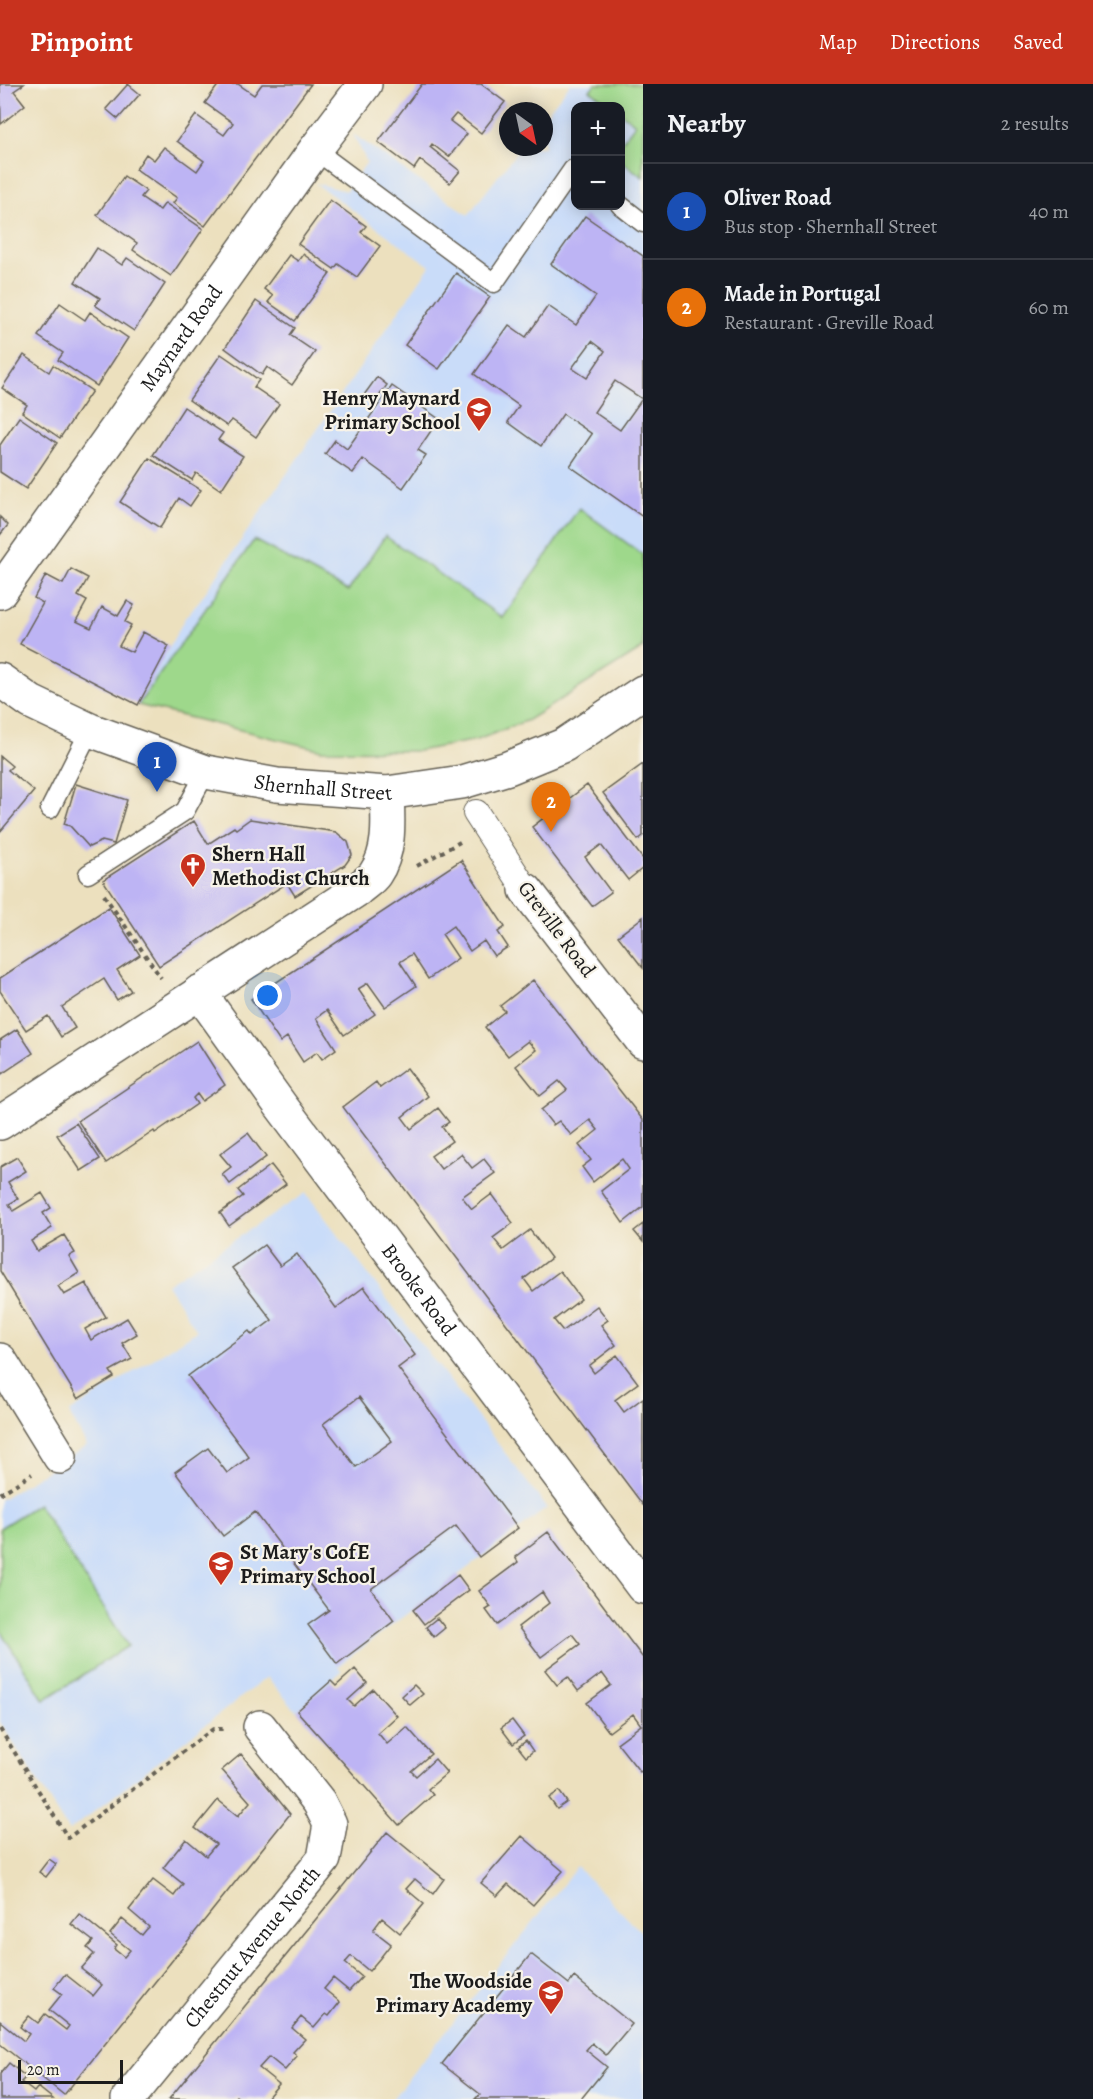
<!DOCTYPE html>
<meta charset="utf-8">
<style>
:root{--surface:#171b24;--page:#242831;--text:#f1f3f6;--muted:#9ea1a6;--line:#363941;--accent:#c8321e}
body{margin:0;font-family:Alegreya,serif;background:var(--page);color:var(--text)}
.controls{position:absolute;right:18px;top:18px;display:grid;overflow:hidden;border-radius:12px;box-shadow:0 3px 15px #0003}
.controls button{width:54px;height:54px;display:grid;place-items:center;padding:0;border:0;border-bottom:2px solid var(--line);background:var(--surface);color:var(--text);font:30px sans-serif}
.compass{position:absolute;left:499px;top:18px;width:54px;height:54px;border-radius:50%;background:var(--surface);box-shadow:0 3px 15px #0003;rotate:147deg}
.scale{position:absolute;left:18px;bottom:15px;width:105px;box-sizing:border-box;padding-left:6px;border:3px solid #1c1c1c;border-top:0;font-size:16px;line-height:21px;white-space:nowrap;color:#1c1c1c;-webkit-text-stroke:4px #f7f3e8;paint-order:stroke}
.you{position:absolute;left:268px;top:912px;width:21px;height:21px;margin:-15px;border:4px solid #fff;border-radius:50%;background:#1a73e8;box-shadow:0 0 0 9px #1a73e833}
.badge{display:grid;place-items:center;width:39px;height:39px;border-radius:50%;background:var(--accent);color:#fff;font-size:20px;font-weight:700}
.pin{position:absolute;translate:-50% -50px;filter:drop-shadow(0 2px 3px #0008)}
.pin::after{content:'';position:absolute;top:32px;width:21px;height:18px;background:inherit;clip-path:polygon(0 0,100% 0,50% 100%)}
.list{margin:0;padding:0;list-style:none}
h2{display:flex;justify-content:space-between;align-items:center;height:78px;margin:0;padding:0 24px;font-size:26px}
h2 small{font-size:20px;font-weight:400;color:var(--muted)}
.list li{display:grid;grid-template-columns:39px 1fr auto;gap:18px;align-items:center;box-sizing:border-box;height:96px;padding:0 24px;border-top:2px solid var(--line)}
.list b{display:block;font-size:22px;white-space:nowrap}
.list p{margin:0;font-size:20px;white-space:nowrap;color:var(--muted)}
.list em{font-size:20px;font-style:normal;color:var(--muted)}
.map{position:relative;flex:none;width:643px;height:2015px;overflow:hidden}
header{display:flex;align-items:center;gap:36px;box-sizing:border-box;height:84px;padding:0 30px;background:var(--accent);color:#fff}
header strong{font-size:28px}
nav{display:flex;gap:33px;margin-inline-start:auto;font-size:21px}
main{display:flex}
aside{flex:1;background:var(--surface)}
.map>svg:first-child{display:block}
.built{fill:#c9dcf9;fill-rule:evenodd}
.green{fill:#9ed88b;stroke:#5d7a54;stroke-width:1.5}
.building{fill:#bdb4f4;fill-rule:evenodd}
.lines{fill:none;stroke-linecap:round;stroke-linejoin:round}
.service-casing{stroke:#656155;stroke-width:21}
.pedestrian-casing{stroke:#656155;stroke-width:28}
.minor-casing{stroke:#656155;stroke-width:36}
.tertiary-casing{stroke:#656155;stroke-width:36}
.path{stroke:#656155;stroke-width:4;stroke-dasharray:4.5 4.5;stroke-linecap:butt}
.service{stroke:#fff;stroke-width:18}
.pedestrian{stroke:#fff;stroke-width:26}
.minor{stroke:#fff;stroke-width:33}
.tertiary{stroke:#fff;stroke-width:33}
.labels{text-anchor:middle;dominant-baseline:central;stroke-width:4.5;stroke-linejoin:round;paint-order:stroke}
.street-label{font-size:21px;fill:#1c1c1c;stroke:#f7f3e8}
.poi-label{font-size:21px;font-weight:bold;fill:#1c1c1c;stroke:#f7f3e8;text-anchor:end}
</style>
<header>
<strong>Pinpoint</strong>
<nav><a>Map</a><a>Directions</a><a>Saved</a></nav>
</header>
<main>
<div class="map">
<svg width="643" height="2015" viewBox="0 0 643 2015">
<rect width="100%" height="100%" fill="#f7f3e8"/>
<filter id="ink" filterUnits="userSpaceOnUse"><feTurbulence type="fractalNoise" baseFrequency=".0167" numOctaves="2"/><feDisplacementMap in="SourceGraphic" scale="12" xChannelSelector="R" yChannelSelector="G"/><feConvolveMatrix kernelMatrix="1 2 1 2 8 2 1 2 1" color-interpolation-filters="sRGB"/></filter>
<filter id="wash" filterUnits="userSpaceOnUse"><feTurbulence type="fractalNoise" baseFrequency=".008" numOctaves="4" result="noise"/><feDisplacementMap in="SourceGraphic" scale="24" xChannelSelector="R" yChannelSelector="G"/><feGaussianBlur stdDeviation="1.35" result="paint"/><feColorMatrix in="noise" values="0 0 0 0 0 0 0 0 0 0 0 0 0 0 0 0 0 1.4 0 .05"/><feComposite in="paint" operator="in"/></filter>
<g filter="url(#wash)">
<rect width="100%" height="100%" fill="#ece0be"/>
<path class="built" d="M570,0H643V564L528,636L477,656L418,667L322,666L138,621L185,534L200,516L430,182L315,99L346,107L367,78L353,50L468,131L521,63H544V33ZM576,22H620V122H576Z
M306,1109L547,1424L338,1582L342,1587L296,1627L267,1593L69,1747L0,1638V1416L87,1362L69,1329L197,1247L167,1200Z
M577,1783L643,1850V2015H392Z"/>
<path class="green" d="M595,0H643V93L621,77V59L635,40L621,29L620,22H612L590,6Z
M579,424L643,471V564L528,636L477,656L418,667L322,666L138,621L254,456L348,507L385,452L503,534Z
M38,1420L128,1562L44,1616L0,1546V1444Z"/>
<g id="blocks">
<path class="building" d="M0,0H24L14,7L25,21L1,40Z
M128,0L140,10L118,35L106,25Z
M219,0H238L254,11L262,0H311L205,142L173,119L177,114L136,85L146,70L154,76L164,63L197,87L204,77L177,57L196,31L224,51L233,39L205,19Z
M422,0H481L505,18L481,49L456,30L450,37L467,50L449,73L432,60L430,63L460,87L450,99L420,76L414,85L378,58Z
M124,92L146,107L141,113L160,126L165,119L203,145L171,192L133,166L137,159L97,131Z
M330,116L366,142L361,148L380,162L357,193L338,180L334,185L298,160Z
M585,132L643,172V433L570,382L592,350L563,330L541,362L508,338L519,322L474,290L509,241L526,253L548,222L576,241L596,212L551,180ZM592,257L605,267L587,294L572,284ZM615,297L642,315L620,346L594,328Z
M97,164L122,181L127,174L165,200L134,247L95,221L100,214L75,198Z
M303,170L330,190L295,237L268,218L273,212L264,205L289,171L298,177Z
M456,189L490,213L439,285L405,261Z
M256,217L295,244L290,251L315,268L292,301L267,283L262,291L225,264Z
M60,219L85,236L90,228L128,254L97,302L58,276L63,269L38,252Z
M221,270L259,296L254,303L279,320L256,353L232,336L227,342L189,316Z
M24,271L49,288L53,281L92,307L60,354L22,328L27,321L2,304Z
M377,293L387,301L375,318L364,311Z
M392,302L439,335L418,366L426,371L403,404L363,375L353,389L325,370L335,356L347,365Z
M184,323L223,349L218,356L243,372L221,406L196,389L192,396L153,371Z
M19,333L57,359L26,405L0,388V361Z
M149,374L201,406L190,422L179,414L160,444L120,418Z
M0,433L8,441L0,451Z
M71,485L88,494L78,512L87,517L76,537L91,544L102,523L118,532L127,517L134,521L125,538L131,541L119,562L132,568L143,548L169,562L138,621L20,560L43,519L34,514L46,491L63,500Z
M0,672L12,682L8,686L34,707L0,748Z
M643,680V752L638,756L603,709Z
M76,700L127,716L114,760L102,757L89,763L70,742L64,740Z
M587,701L643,775V784L628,796L601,761L585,773L611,808L592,822L532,743Z
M250,735L336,748L348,758L352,771L345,781L295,812L287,799L159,882L103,796L194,737L208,760L234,743L236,745Z
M461,776L505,843L498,848L508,863L494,872L484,857L470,867L453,842L442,850L458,874L428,895L412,870L400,878L416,902L385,923L368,899L358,905L375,930L359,941L344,951L327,926L316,934L336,965L322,975L317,968L303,978L287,953L280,958L251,915Z
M109,823L140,871L117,886L131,907L117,916L104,895L62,923L75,944L61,953L48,932L26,946L0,907V894Z
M643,833V884L618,852Z
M533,896L643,1036V1123L623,1139L601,1107L629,1085L622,1075L593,1098L582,1083L591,1076L579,1061L598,1046L590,1036L571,1051L559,1037L553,1041L541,1026L567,1006L559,997L540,1012L516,982L536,966L528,957L508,972L485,943L505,927L500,922Z
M17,945L33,969L0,991V956Z
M197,957L225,1001L202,1017L197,1010L193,1014L197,1020L155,1049L154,1047L106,1079L78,1037Z
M407,984L428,1012L402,1033L411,1045L438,1024L449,1038L442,1043L452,1057L431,1072L441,1085L461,1070L472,1084L484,1075L495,1089L462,1113L472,1125L492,1110L513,1139L493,1154L503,1166L530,1146L551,1174L524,1195L533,1207L560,1187L581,1215L554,1236L558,1241L563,1247L597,1222L608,1236L601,1241L616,1261L589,1282L594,1289L617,1271L638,1299L615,1316L624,1328L643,1314V1421L343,1023L376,998L380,1004Z
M76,1039L100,1075L81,1087L57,1051Z
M248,1049L266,1073L230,1100L222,1090L231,1083L220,1070Z
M17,1073L26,1087L8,1098L18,1115L9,1120L13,1127L42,1109L51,1124L43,1129L52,1144L31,1157L37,1167L64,1151L75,1169L69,1172L79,1189L58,1202L64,1211L86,1199L106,1233L85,1245L91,1256L127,1234L137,1250L122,1259L132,1275L110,1287L114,1293L78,1315L0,1187V1083Z
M271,1081L286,1100L229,1142L220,1129L243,1112L238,1106Z
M643,1140V1158L634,1147Z
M264,1161L280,1182L297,1170L336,1224L364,1203L415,1271L398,1284L518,1444L479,1473L456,1442L371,1505L394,1537L337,1580L308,1541L329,1526L255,1428L223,1452L175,1388L208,1364L227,1389L249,1373L188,1292L249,1247L252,1251L272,1236L232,1184ZM359,1313L392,1357L356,1383L323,1340Z
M548,1448L643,1574V1686L640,1688L617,1659L641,1641L633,1630L609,1648L587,1619L611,1601L602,1589L578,1607L568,1593L557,1601L545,1586L580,1560L572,1550L541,1573L518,1543L549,1519L542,1508L497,1541L486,1526L491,1523L479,1507L518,1478L515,1473Z
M458,1491L469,1506L424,1540L413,1526Z
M437,1534L445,1544L434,1553L426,1543Z
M355,1585L367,1599L348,1616L354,1622L373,1605L397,1632L378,1649L387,1660L407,1643L431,1670L411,1687L416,1692L435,1675L447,1689L428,1705L433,1711L399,1741L297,1627L331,1597L336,1602Z
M414,1601L423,1610L410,1621L402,1612Z
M512,1636L524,1652L513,1660L501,1644Z
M526,1657L533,1667L526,1673L518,1663Z
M241,1670L290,1730L64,2011L0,1960V1937L24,1957L29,1950L20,1943L29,1932L38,1939L45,1930L66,1946L69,1942L49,1926L62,1910L54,1904L65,1890L93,1912L102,1901L81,1885L94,1870L87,1864L93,1857L71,1840L79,1830L117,1861L114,1865L124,1873L130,1866L110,1850L122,1835L142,1851L146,1846L149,1843L129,1826L153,1796L174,1812L183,1800L163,1784L186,1755L206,1772L216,1760L195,1744L218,1716L238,1732L250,1718L222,1686Z
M559,1707L567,1718L557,1725L549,1714Z
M387,1748L444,1795L433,1810L415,1795L406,1805L424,1820L400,1849L382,1834L373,1846L391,1860L380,1874L369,1887L351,1872L345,1879L362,1893L349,1907L333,1894L324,1905L340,1918L329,1932L326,1930L314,1944L301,1933L292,1944L305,1955L293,1968L297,1972L285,1986L269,1973L259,1984L279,2000L266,2015H240L236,2012L234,2015H169Z
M522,1752L563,1787L533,1821L508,1800L497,1812L481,1799Z
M49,1775L56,1780L46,1793L39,1788Z
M531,1870L569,1900L574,1893L632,1940L606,1971L592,1959L586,1966L607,1983L581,2015H475L480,2010L442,1980Z
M9,1979L26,1993L21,1998L34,2008L38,2003L53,2015H0V1990Z"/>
</g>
</g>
<g filter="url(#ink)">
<use href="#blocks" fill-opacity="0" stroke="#656155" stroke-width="1.5"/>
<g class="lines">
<defs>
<path id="service" d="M315,66L494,199L573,85L576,87
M620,121L643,139
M50,725L90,646
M88,790L185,727L206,688"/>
<path id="pedestrian" d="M476,729L526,806"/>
<g id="minor">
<path id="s1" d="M0,508L315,66L365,0"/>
<path d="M526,806L643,958"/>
<path id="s2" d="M199,908L281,1022L643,1503"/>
<path d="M0,1039L357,806C362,801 371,796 375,790C391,767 388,735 387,709"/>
<path d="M0,1276L60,1373"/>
<path id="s3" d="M128,2015L324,1775L330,1740L319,1718L260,1643"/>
</g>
<g id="tertiary">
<path id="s4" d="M0,596L31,618L90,646L206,688L277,701L387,709L462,698L508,684L564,661L643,608"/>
</g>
</defs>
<use href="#service" class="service-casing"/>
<use href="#pedestrian" class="pedestrian-casing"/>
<use href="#minor" class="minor-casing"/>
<use href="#tertiary" class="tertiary-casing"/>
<path class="path" d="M417,782L460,758
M104,811L161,894
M0,1410L32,1390
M0,1645L68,1754L213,1645H226"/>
<use href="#service" class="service"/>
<use href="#pedestrian" class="pedestrian"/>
<use href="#minor" class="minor"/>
<use href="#tertiary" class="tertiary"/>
</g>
</g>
<defs>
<symbol id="school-pin" viewBox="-11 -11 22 30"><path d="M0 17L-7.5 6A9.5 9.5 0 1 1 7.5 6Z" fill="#c8321e" stroke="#f7f3e8"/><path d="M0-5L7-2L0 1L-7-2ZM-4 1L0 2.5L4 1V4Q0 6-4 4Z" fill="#fff"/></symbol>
<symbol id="church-pin" viewBox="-11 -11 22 30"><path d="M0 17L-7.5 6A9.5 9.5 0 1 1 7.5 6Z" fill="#c8321e" stroke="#f7f3e8"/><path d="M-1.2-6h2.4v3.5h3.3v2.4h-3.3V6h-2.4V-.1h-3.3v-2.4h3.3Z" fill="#fff"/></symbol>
</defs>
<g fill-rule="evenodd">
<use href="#school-pin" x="464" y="311" width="30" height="40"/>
<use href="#church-pin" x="178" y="767" width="30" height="40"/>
<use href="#school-pin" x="206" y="1465" width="30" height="40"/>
<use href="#school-pin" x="536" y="1894" width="30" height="40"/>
</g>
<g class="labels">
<g class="street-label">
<text stroke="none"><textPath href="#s1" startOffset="312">Maynard Road</textPath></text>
<text stroke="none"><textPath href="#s4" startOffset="345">Shernhall Street</textPath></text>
<text transform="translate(557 845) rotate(53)">Greville Road</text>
<text stroke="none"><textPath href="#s2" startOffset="370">Brooke Road</textPath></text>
<text stroke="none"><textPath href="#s3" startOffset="196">Chestnut Avenue North</textPath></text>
</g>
<g class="poi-label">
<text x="460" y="314">Henry Maynard<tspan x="460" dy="24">Primary School</tspan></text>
<text x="212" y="770" text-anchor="start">Shern Hall<tspan x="212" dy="24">Methodist Church</tspan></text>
<text x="240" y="1468" text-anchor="start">St Mary's CofE<tspan x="240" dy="24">Primary School</tspan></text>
<text x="532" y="1897">The Woodside<tspan x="532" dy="24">Primary Academy</tspan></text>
</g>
</g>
</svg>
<div class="controls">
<button>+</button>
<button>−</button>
</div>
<svg class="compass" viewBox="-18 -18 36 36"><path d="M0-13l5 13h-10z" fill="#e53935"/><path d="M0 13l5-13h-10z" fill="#9ea1a6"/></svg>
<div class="scale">20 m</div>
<div class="you"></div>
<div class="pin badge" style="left:157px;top:708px;background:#1a4fb4">1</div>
<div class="pin badge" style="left:551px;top:748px;background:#e8710a">2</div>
</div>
<aside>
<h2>Nearby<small>2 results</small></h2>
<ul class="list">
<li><span class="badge" style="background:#1a4fb4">1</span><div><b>Oliver Road</b><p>Bus stop · Shernhall Street</p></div><em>40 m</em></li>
<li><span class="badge" style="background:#e8710a">2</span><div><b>Made in Portugal</b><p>Restaurant · Greville Road</p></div><em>60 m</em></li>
</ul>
</aside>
</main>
